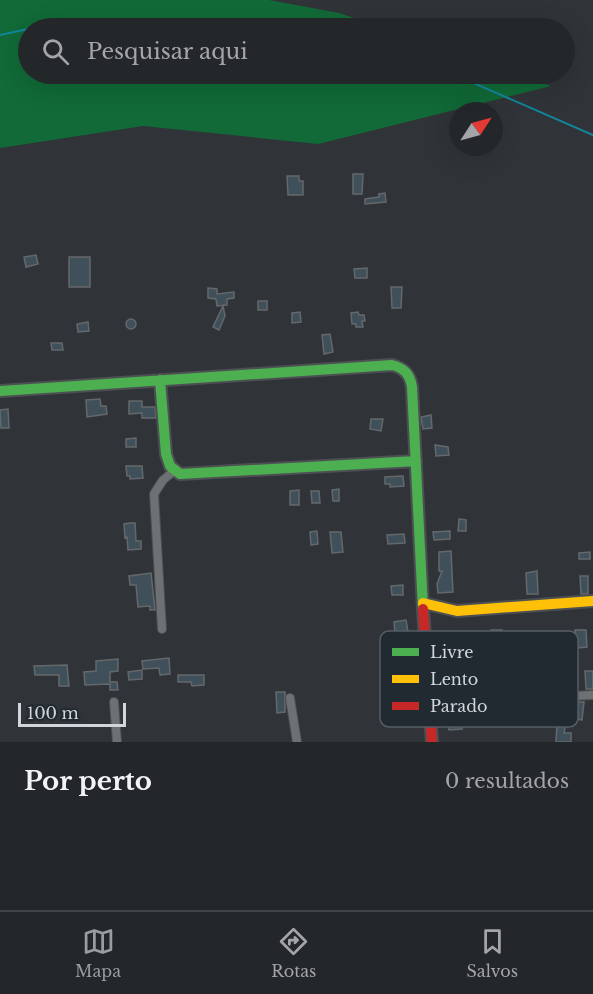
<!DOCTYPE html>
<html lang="pt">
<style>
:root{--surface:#24272a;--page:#2c2f32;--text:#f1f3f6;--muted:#a3a5a8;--line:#414447;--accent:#989da1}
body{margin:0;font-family:"Libre Baskerville",serif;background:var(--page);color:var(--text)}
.compass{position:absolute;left:449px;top:102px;width:54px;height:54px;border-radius:50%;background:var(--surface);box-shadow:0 6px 24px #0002;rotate:54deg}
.scale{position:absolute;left:18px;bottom:15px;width:108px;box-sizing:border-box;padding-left:6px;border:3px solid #d0d6da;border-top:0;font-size:16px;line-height:21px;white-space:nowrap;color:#d0d6da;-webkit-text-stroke:4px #222a31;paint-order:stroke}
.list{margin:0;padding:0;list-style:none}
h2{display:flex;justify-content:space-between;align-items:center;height:78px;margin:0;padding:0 24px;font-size:26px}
h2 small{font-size:20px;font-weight:400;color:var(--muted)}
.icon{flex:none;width:33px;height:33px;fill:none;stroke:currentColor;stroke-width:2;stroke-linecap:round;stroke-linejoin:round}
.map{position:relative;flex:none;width:593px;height:742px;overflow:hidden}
.search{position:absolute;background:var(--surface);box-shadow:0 6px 24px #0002;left:18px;right:18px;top:18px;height:66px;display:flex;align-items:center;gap:15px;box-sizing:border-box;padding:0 21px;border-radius:33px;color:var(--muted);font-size:22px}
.sheet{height:168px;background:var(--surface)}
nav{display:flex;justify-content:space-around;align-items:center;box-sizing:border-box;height:84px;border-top:2px solid var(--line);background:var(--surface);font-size:16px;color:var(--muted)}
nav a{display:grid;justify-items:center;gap:3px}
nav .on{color:var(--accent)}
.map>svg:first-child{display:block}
.forest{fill:#116a37}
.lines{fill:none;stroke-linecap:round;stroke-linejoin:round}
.stream{stroke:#12869b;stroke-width:2}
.building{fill:#3f505a;stroke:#64686b;stroke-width:1.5}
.street-casing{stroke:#4d5053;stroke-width:10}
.fast-casing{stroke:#4d5053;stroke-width:14}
.slow-casing{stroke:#4d5053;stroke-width:14}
.jam-casing{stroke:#4d5053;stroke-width:14}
.street{stroke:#6e7174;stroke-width:8}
.fast{stroke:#4caf50;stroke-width:10}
.slow{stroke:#ffc107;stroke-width:10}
.jam{stroke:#c62828;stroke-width:10}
.key{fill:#222a31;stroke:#565e64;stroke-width:1.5}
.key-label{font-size:16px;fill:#d0d6da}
</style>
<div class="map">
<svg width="593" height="742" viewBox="0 0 593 742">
<rect width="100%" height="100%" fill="#303438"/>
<path class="forest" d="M0,0H269L339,13L385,28H28V74H515L551,86L318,144L143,126L0,148Z"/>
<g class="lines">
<path class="stream" d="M32,28L64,21L104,28
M0,35L28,29
M443,74L462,78L593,135"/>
</g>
<path class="building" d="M353,174H363L362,194H353Z
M287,176H299V181H303V195H288Z
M385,193L386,202L365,204V199L379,197V194Z
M36,255L38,264L26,267L24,257Z
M69,257H90V287H69Z
M367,268V278H355L354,269Z
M391,287H402L401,308H392Z
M208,288L217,289V294L234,292V298L227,299V305L217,306L216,299L208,298Z
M258,301H267V310H258Z
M223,306L225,316L219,330L213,327Z
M300,312L301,322L292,323V313Z
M358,312L359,315H364L365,321H362L363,327H356V324H352L351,313Z
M126 324a5 5 0 1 1 10 0a5 5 0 1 1-10 0Z
M88,322L89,331L78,332L77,324Z
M330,334L333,352L324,354L322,335Z
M51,343H62L63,350H52Z
M100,399L101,406H106L107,414L87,417L86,400Z
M129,401H142V407H155L156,418H142V413L129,414Z
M8,409L9,428H1L0,410Z
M431,415L432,428L423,429L421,417Z
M371,419H383L381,431L370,429Z
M136,438V447H126V439Z
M435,445L448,447L449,455L436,456Z
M126,466H142L143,478L130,479V476H127Z
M403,476L404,486L390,487V484H385V477Z
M339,489V501H333L332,490Z
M299,490V505H290V491Z
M311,491H319L320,503H312Z
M459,519L466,520V531H458Z
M130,523H135L136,541H141V549L128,550L127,537L125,538L124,524Z
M317,531L318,544L311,545L310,532Z
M450,531V539L434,540L433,532Z
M330,532H341L343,552L332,553Z
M404,534L405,543L388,544L387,535Z
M451,551L453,592L438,593L437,584L442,571H439V552Z
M590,552V559H579V553Z
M537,571L538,594H527L526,573Z
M151,573L155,610H150V606L138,607L136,585H130L129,576Z
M580,576H588V594H581Z
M403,585V595H392L391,586Z
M406,620L408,632L397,634V641L388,642L387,634L395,633L394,622Z
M491,630H502L503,645L493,646Z
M575,630H586L587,647L577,648Z
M169,658L170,674L160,675L159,668L143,669L142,661Z
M118,659V671L110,672V682H117L118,690H110V684L85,685L84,672L96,671V661Z
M67,665L69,686H59V675H35L34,666Z
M142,670V679L129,680L128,672Z
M585,671H593V689H586Z
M178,675H204V685L192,686L191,682H178Z
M276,692H285V712L277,713Z
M567,702H584L582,720L566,718Z
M462,708V729L449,730L448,715L438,716L437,710Z
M557,722L566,723L564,733H571V742H556Z"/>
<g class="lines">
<defs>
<path id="street" d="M162,629L154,494L163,480L174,471
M290,698L297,742
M114,702L117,742
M428,704L592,695"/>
<path id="fast" d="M160,380L166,454L170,466L180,474L416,461
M0,391L392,365C404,368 410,374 412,387L423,609"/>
<path id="slow" d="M423,603L457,611L593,601"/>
<path id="jam" d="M423,609L432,742"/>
</defs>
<use href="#street" class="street-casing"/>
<use href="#fast" class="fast-casing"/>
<use href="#slow" class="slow-casing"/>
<use href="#jam" class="jam-casing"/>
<use href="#street" class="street"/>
<use href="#fast" class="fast"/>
<use href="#slow" class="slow"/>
<use href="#jam" class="jam"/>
</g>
<rect x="380" y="631" width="198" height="96" rx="9" class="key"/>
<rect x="392" y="648" width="27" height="8" fill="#4caf50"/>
<rect x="392" y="675" width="27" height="8" fill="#ffc107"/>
<rect x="392" y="702" width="27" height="8" fill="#c62828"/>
<g class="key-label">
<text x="430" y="658">Livre</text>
<text x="430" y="685">Lento</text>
<text x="430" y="712">Parado</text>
</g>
</svg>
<svg class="compass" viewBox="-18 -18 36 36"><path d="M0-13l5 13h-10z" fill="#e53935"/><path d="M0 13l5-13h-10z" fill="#a3a5a8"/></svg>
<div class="scale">100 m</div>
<div class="search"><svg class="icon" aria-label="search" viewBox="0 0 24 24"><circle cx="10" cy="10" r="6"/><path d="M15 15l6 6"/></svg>Pesquisar aqui</div>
</div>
<section class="sheet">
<h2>Por perto<small>0 resultados</small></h2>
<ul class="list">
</ul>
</section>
<nav>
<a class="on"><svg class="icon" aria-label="map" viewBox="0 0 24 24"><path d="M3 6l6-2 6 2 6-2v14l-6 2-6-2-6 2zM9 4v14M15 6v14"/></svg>Mapa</a>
<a><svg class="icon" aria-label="directions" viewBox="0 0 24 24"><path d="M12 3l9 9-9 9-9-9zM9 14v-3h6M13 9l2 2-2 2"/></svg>Rotas</a>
<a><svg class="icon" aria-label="saved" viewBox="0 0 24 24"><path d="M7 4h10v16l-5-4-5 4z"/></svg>Salvos</a>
</nav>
